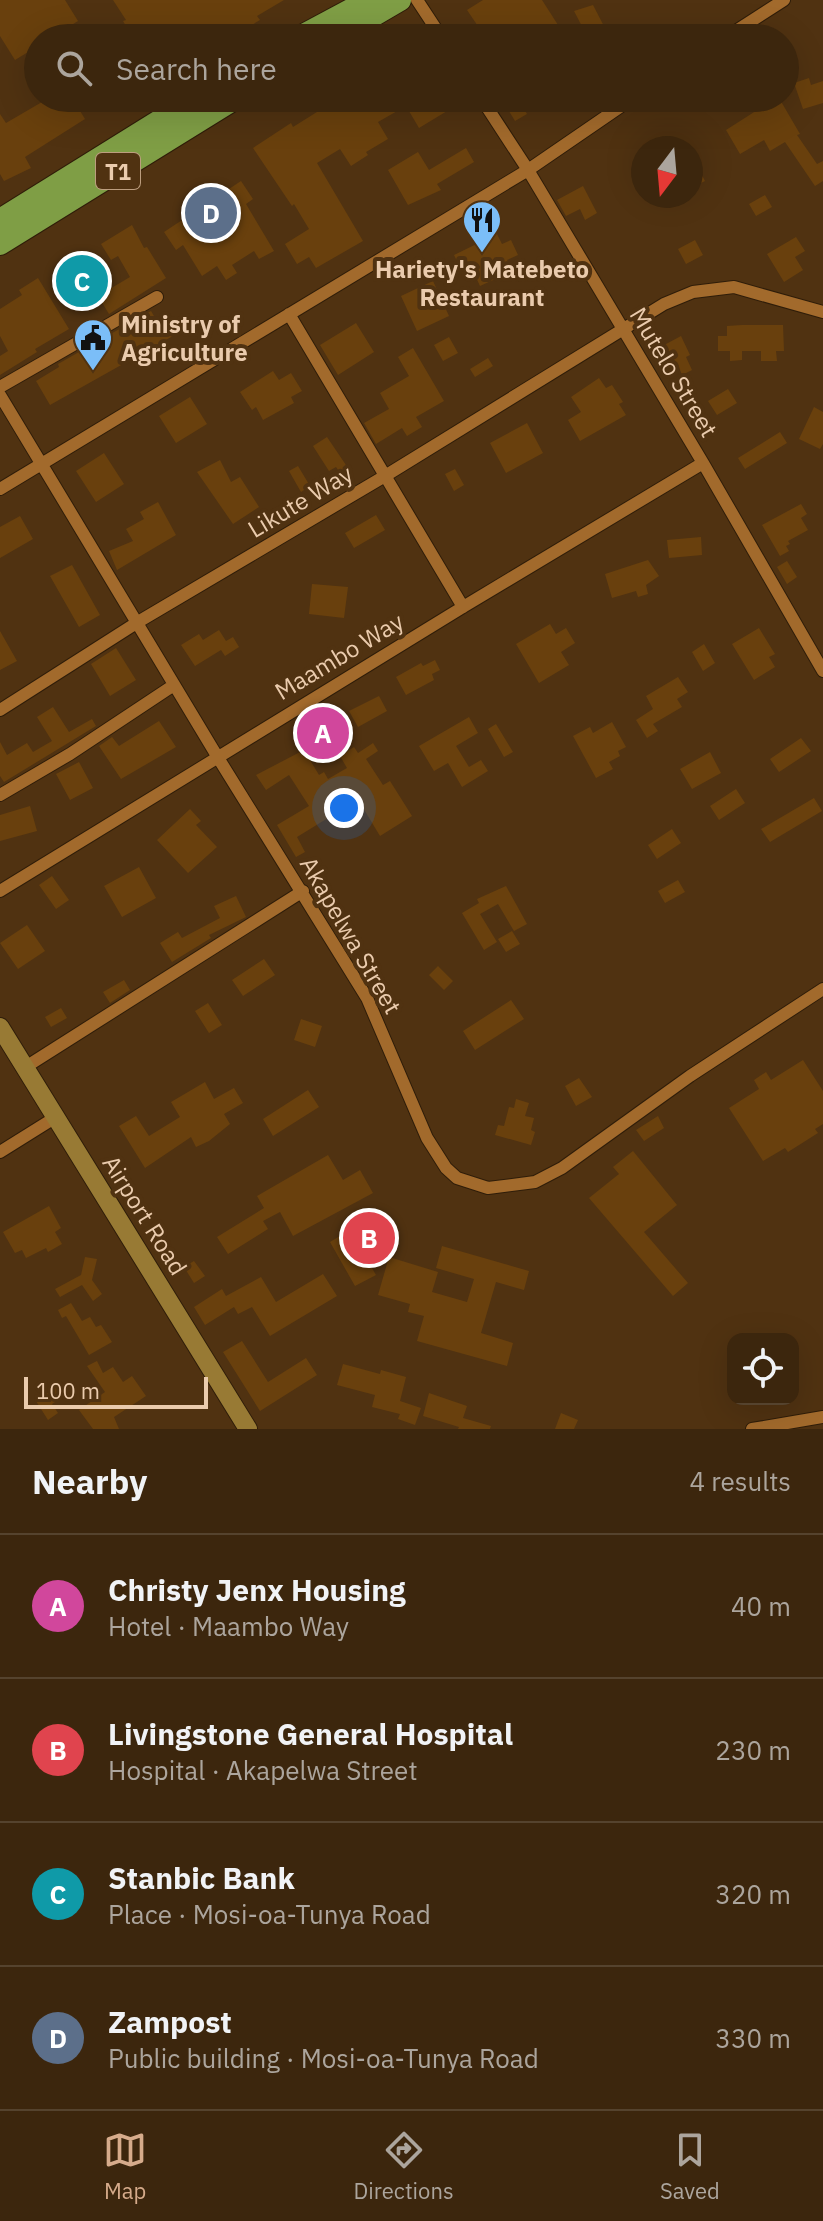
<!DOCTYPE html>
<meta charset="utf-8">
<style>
:root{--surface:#3c260d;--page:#432e16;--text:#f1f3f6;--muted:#aca59d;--line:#55432e;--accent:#d6ab8b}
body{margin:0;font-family:"IBM Plex Sans",sans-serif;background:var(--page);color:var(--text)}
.controls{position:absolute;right:24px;bottom:24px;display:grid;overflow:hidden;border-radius:16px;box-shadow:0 8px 32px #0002}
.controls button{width:72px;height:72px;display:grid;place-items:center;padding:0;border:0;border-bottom:2px solid var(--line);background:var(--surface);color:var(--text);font:40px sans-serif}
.compass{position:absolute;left:631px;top:136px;width:72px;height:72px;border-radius:50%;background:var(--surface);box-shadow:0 8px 32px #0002;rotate:196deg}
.scale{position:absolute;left:24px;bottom:20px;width:184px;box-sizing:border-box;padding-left:8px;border:4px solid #eacbad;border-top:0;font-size:22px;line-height:28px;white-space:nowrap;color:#eacbad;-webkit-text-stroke:6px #503211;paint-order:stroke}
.you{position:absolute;left:344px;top:808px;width:28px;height:28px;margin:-20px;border:6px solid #fff;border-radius:50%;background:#1a73e8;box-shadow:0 0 0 12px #1a73e833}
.badge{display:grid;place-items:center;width:52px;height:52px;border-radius:50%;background:var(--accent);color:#fff;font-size:26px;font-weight:700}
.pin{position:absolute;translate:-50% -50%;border:4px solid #fff;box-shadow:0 2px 8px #0006}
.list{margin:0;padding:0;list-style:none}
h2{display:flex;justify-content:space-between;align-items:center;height:104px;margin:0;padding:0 32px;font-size:34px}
h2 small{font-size:26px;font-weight:400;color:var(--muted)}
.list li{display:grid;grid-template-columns:52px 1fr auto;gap:24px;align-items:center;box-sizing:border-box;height:144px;padding:0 32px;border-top:2px solid var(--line)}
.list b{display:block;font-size:30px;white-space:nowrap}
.list p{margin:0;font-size:26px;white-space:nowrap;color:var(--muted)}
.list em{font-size:26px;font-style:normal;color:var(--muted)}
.icon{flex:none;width:44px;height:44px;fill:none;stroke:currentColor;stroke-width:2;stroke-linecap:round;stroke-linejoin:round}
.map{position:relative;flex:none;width:823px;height:1429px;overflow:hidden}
.search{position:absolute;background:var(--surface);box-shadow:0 8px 32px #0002;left:24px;right:24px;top:24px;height:88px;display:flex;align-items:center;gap:20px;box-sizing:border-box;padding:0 28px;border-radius:44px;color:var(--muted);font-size:30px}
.sheet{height:680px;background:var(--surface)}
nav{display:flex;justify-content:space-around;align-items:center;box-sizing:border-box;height:112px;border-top:2px solid var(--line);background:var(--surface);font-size:22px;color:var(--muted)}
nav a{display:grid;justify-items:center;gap:4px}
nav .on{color:var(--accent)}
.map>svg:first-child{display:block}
.building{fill:#69400d}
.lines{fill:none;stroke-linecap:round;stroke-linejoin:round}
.street-casing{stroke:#2f1d09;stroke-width:14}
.secondary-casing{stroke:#2f1d09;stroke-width:20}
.highway-casing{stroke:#2f1d09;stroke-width:24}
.street{stroke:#a26a2c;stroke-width:12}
.secondary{stroke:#987a34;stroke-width:18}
.highway{stroke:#7f9e45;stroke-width:22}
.labels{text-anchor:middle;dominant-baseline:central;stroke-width:8;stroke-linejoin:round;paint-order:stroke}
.shield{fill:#503211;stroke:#bc9d7e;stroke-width:2}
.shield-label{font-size:22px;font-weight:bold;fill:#eacbad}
.poi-label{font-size:24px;font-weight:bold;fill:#eacbad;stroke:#503211}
.street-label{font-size:24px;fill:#eacbad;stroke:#503211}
</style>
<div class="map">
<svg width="823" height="1429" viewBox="0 0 823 1429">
<rect width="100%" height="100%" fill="#503211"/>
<path class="building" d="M0,0H65L78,21L51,38H38V46L15,60L0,36Z
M113,0H284L257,16L260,20L235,35L233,32L223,38H133L123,21L126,20Z
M483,0H542L558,25L538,38H486L467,10Z
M593,5L607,32L596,38H588L574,11Z
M809,78L811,85L823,81V103L803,109L794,83Z
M39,98H72L85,119L25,157L31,168L4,181L0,174V114L6,123L42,102Z
M343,98H453L457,105L419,128L406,106L378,122L388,139L366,152L368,155L351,166L340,149L317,163L363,241L316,268L309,257L297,264L285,244L309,229L294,204L292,206L253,148L291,123L293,127L317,112L316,110Z
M501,98H518L527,114L515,121Z
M776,98H779L800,134L797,135L817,164L823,161V181L815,186L785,142L770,151L764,140L740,154L726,130Z
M466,148L474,162L437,184L441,190L408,205L388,170L418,152L429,170Z
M691,154L705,181L691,188Z
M241,181L253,199L246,204L274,251L259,259L254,251L232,265L237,273L226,280L217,266L202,276L183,245L176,250L164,232Z
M583,186L597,213L585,220L580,209L566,216L557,200Z
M765,195L772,207L756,216L749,204Z
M132,225L144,248L147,247L166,278L109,314L98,296L130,277L118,256L111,260L101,244Z
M497,234L502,244L511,240L518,255L507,260L513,271L480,286L473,271L464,275L454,255Z
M796,237L805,251L795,257L803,270L784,282L767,254Z
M695,240L703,255L686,264L678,249Z
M83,260L100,292L80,302L64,270Z
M38,278L69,329L35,349L37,352L0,375V356L8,351L0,336V309L22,295L19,290Z
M433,281L449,316L417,331L401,296Z
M151,311L161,328L173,321L180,332L50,405L36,381L59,367L58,364Z
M356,323L374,352L338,375L320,345Z
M742,325H783L784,351H776L777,361H761V351H742V360L730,361V351H718V336H727V326Z
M681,336L690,355L686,357L692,370L682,375L677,362L663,369L653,351Z
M449,337L458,353L443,361L434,345Z
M413,348L444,401L416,417L422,427L407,436L402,428L376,444L364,423L389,409L380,393L409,376L398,357Z
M488,358L493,366L475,377L470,369Z
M273,371L279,380L291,373L302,391L291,397L294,403L263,420L256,407L252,410L240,392Z
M599,378L606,388L612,385L623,402L619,404L626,415L580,441L568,420L581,412L571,397Z
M728,389L737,403L717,415L708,401Z
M190,397L207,424L176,443L159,416Z
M814,407L823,412V444L820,449L799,439Z
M527,423L543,453L506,473L490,443Z
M780,432L787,443L745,469L738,458Z
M327,437L350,471L342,476L336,467L329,471L313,446Z
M104,453L124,484L96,502L76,471Z
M220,460L231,482L240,477L259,507L233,524L197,472Z
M298,466L310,486L301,492L289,471Z
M455,469L464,485L454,491L445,474Z
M158,502L176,535L117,570L109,551L133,541L126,529L144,519L140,512Z
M801,504L807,514L801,518L808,530L788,541L790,544L786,546L789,551L780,556L762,525Z
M376,515L385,530L354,548L345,533Z
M20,516L33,539L0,558V527Z
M701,537L702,555L669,558L667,540Z
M648,560L659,576L646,585L648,594L638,597L636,591L612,598L605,574Z
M787,561L797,577L787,584L777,567Z
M72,565L100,615L79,627L50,576Z
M312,584L348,587L344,618L309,614Z
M550,624L556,634L566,628L575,643L561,652L569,665L539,683L516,644Z
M759,628L775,654L769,657L775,667L754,680L732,644Z
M219,630L226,641L233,637L239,647L225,656L221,650L195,666L181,645L199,634L203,640Z
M0,631L17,661L0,670Z
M704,644L715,663L703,671L692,652Z
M116,648L136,680L110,696L91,664Z
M435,660L440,670L432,674L434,680L406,695L396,677L421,663L423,666Z
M678,677L688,692L677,699L682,707L653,724L658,731L647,738L636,720L653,709L646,696Z
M379,696L387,711L358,727L349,711Z
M53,707L69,732L92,719L96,726L4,782L0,776V742L7,755L27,743L33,752L52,741L37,717Z
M469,717L478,733L456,746L469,767L481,760L488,771L462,787L448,763L434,771L419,746Z
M159,721L176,747L121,779L99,746L112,737L119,746Z
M612,722L626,747L618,751L620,756L609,762L613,769L596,778L573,736L590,727L593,733Z
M328,723L336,738L311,752L302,738Z
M496,724L513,752L504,757L488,729Z
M801,738L811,751L779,772L770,759Z
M373,743L378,751L366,759L383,785L390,781L412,816L380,836L354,793L324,811L328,818L297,837L305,852L296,857L277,825L309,806L289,775L266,790L256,775L304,750L319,775L324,772L328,779L347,768L340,756L354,747L358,753Z
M710,752L721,773L692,789L680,769Z
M79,762L93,788L70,800L56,774Z
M736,789L745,803L719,820L710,806Z
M814,798L822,811L770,842L761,829Z
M30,806L37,831L0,841V815Z
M190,809L201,821L196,825L217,847L188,873L157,840Z
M672,829L681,843L657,859L648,845Z
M139,867L156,898L122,917L104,886Z
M52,876L69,900L56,909L39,885Z
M678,880L685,892L665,903L658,891Z
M506,886L527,924L514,931L498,904L480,914L497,942L484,950L462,913L479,903L477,899Z
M236,896L246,917L209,935L211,938L172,962L160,943L178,932L182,938L220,918L214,906Z
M27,925L45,951L18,969L0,943Z
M512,931L520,944L506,952L498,939Z
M264,959L275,975L243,996L232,980Z
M438,966L453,981L444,990L429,975Z
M124,980L130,990L110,1003L103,992Z
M385,984L395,1002L381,1009L373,990Z
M511,1000L524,1019L475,1050L463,1031Z
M208,1003L222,1025L209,1033L195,1011Z
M61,1008L67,1018L51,1027L45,1017Z
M301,1019L322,1026L315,1047L294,1040Z
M803,1060L823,1091V1124L815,1129L818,1133L788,1152L785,1148L763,1161L729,1108L759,1089L754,1080L766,1072L771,1080Z
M579,1078L592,1097L576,1106L565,1086Z
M205,1082L214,1099L234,1088L243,1103L224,1114L230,1124L209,1141L196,1147L191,1137L145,1168L119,1126L136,1116L149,1136L180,1117L171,1102Z
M308,1090L319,1107L273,1136L263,1119Z
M516,1099L529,1103L525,1116L534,1118L531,1130L535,1132L531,1145L495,1135L498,1125L504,1126L509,1107L514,1108Z
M658,1116L664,1128L644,1141L636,1130Z
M633,1151L677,1205L644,1232L688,1283L673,1296L589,1198L619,1174L613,1167Z
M328,1155L343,1180L360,1170L373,1193L293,1236L280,1212L263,1221L268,1229L228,1254L217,1237L264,1208L257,1196Z
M49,1206L61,1228L55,1232L62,1244L48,1252L46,1248L26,1258L22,1250L15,1253L3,1232Z
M350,1230L376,1275L355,1286L330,1242Z
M442,1246L529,1271L524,1290L496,1282L481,1333L513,1343L507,1366L417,1341L424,1316L408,1312L410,1304L378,1295L389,1257L438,1272L432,1292L467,1302L474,1279L436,1268Z
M85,1257L97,1259L92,1280L102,1294L93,1301L82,1285L60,1297L55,1289L81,1275Z
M194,1261L205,1276L194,1283L184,1267Z
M323,1274L337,1296L270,1336L252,1307L238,1314L234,1307L205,1325L194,1307L222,1289L226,1296L261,1277L276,1302Z
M71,1303L82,1321L90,1317L96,1327L101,1325L112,1342L89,1355L66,1316L62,1318L58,1310Z
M242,1341L268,1382L306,1358L317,1375L260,1411L223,1352Z
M97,1361L103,1373L113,1367L123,1382L132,1376L146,1396L114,1417L119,1429H93L79,1410L105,1392L87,1366Z
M343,1364L380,1374L381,1370L406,1377L400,1401L421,1408L415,1425L398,1419L400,1414L372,1407L375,1395L337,1385Z
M58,1386L64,1396L52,1404L58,1413L48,1420L36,1401Z
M429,1393L467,1406L463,1418L491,1426L490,1429H458L459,1427L423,1416Z
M561,1413L578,1420L574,1429H555Z"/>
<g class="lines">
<defs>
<path id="street" d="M417,0L442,38
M725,38L784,0
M481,98L528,170L703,463L823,671
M289,314L463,607
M0,387L157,297
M0,395L217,756L367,998L427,1138L446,1168L457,1178L488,1188L535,1182L562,1168L690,1076L823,989
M0,489L528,170L633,98
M0,710L138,622L385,476L664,304L693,292L734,287L823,312
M0,795L70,754L174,685
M0,891L463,607L703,463
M24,1068L303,891
M0,1152L56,1117
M752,1429L823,1417"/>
<path id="secondary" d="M0,1027L248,1429"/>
<path id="highway" d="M298,38L369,0
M335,38L400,0
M0,220L196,98
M0,244L236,98"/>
</defs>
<use href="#street" class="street-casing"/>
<use href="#secondary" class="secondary-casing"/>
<use href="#highway" class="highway-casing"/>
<use href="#street" class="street"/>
<use href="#secondary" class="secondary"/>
<use href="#highway" class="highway"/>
</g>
<defs>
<symbol id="restaurant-pin" viewBox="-11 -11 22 30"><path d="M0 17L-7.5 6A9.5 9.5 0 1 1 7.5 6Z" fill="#7bbef8" stroke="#503211"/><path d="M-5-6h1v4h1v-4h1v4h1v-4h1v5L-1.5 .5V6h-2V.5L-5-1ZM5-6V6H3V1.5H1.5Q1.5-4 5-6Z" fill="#111"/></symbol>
<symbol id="civic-pin" viewBox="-11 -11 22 30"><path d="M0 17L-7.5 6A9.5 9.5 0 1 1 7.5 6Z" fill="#7bbef8" stroke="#503211"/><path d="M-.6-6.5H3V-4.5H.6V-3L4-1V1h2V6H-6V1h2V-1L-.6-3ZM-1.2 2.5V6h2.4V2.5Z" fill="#111"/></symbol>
</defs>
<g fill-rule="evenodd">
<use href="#restaurant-pin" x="460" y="198" width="44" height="60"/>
<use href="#civic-pin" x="71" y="316" width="44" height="60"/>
</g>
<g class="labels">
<rect class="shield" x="96" y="153" width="44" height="36" rx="6"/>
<g class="shield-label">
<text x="118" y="171">T1</text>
</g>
<g class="poi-label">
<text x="482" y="269">Hariety's Matebeto<tspan x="482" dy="28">Restaurant</tspan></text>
<text x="121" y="324" text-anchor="start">Ministry of<tspan x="121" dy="28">Agriculture</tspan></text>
</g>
<g class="street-label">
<text transform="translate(674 372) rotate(59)">Mutelo Street</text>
<text transform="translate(300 501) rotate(-31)">Likute Way</text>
<text transform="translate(339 656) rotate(-31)">Maambo Way</text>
<text transform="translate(351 935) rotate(60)">Akapelwa Street</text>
<text transform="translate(145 1215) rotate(58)">Airport Road</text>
</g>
</g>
</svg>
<div class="controls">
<button><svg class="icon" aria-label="locate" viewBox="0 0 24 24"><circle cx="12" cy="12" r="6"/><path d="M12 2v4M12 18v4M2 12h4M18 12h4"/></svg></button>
</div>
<svg class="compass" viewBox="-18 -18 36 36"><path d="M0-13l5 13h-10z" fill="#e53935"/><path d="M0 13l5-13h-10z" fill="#aca59d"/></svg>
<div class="scale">100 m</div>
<div class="you"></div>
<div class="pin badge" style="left:323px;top:733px;background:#d1479c">A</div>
<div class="pin badge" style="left:369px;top:1238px;background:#e0444e">B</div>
<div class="pin badge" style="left:82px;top:281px;background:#0f9aa8">C</div>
<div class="pin badge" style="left:211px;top:213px;background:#5c6f8a">D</div>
<div class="search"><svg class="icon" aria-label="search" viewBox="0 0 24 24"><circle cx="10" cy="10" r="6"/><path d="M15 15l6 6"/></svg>Search here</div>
</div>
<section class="sheet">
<h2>Nearby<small>4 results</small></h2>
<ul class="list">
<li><span class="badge" style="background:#d1479c">A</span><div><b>Christy Jenx Housing</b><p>Hotel · Maambo Way</p></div><em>40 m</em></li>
<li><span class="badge" style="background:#e0444e">B</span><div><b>Livingstone General Hospital</b><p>Hospital · Akapelwa Street</p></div><em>230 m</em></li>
<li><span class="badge" style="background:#0f9aa8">C</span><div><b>Stanbic Bank</b><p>Place · Mosi-oa-Tunya Road</p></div><em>320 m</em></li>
<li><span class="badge" style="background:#5c6f8a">D</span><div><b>Zampost</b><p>Public building · Mosi-oa-Tunya Road</p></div><em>330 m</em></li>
</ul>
</section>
<nav>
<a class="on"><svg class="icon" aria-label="map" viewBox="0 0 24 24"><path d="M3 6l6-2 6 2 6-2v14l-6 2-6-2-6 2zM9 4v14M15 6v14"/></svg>Map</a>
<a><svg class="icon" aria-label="directions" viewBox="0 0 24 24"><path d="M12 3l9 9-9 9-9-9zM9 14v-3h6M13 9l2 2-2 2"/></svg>Directions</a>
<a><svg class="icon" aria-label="saved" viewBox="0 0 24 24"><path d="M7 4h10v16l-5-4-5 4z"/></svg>Saved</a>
</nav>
